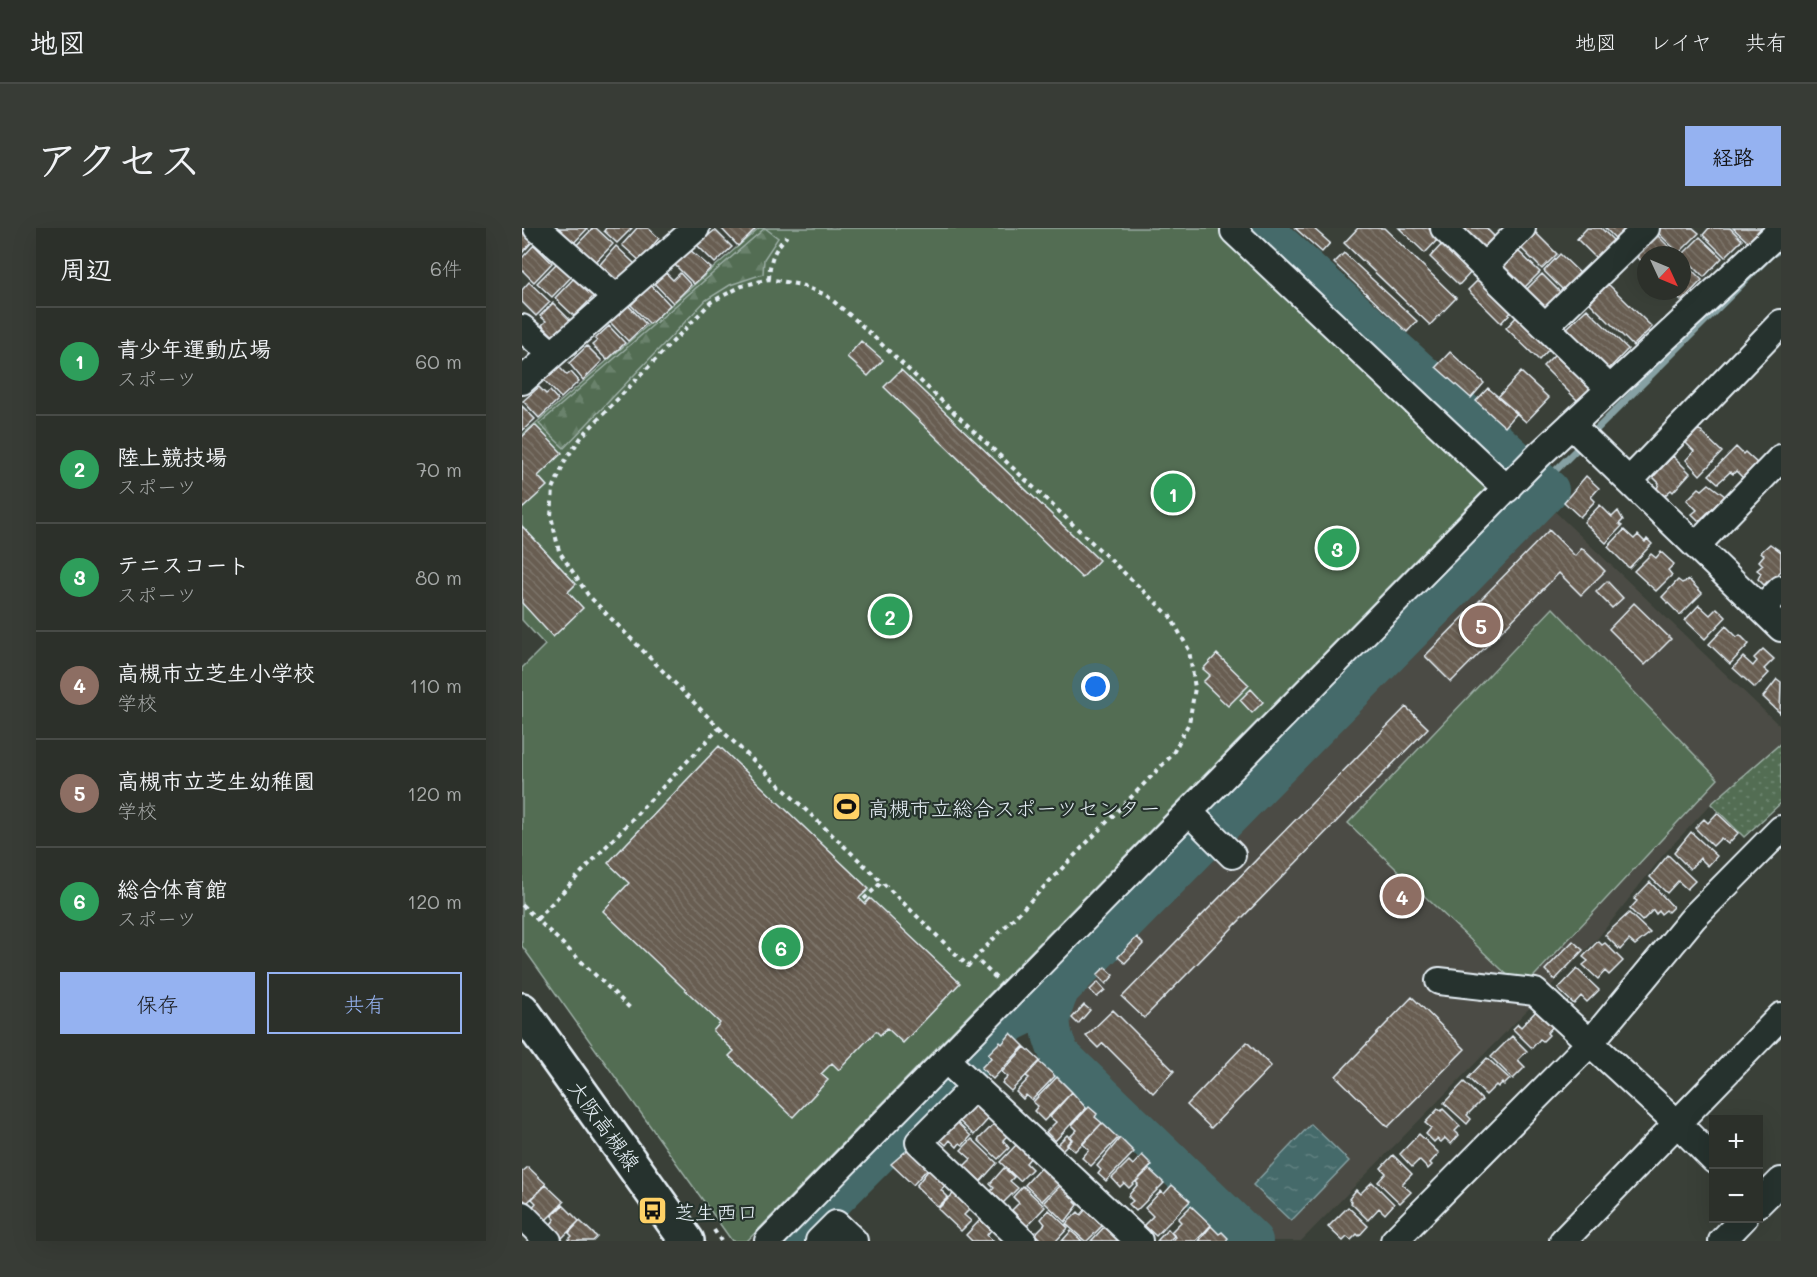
<!DOCTYPE html>
<html lang="ja">
<meta charset="utf-8">
<style>
:root{--surface:#2c302a;--page:#383c36;--text:#f1f3f6;--muted:#a6a9a8;--line:#484b47;--accent:#95b2f1}
body{margin:0;font-family:Mali,"Klee One",sans-serif;background:var(--page);color:var(--text)}
.controls{position:absolute;right:18px;bottom:18px;display:grid;overflow:hidden;border-radius:0px;box-shadow:0 6px 24px #0002}
.controls button{width:54px;height:54px;display:grid;place-items:center;padding:0;border:0;border-bottom:2px solid var(--line);background:var(--surface);color:var(--text);font:30px sans-serif}
.compass{position:absolute;left:1115px;top:18px;width:54px;height:54px;border-radius:50%;background:var(--surface);box-shadow:0 6px 24px #0002;rotate:134deg}
.you{position:absolute;left:574px;top:459px;width:21px;height:21px;margin:-15px;border:4px solid #fff;border-radius:50%;background:#1a73e8;box-shadow:0 0 0 9px #1a73e833}
.badge{display:grid;place-items:center;width:39px;height:39px;border-radius:50%;background:var(--accent);color:#fff;font-size:20px;font-weight:700}
.pin{position:absolute;translate:-50% -50%;border:3px solid #fff;box-shadow:0 2px 6px #0006}
.list{margin:0;padding:0;list-style:none}
h2{display:flex;justify-content:space-between;align-items:center;height:78px;margin:0;padding:0 24px;font-size:26px}
h2 small{font-size:20px;font-weight:400;color:var(--muted)}
.list li{display:grid;grid-template-columns:39px 1fr auto;gap:18px;align-items:center;box-sizing:border-box;height:108px;padding:0 24px;border-top:2px solid var(--line)}
.list b{display:block;font-size:22px;white-space:nowrap}
.list p{margin:0;font-size:20px;white-space:nowrap;color:var(--muted)}
.list em{font-size:20px;font-style:normal;color:var(--muted)}
.actions{display:flex;gap:12px;padding:18px 24px}
.actions a{flex:1;padding:14px 0;border:2px solid var(--accent);border-radius:0px;text-align:center;font-size:21px;color:var(--accent)}
.actions .main{background:var(--accent);color:#111}
.map{position:relative;flex:none;width:1259px;height:1013px;overflow:hidden;border-radius:0px}
header{display:flex;align-items:center;gap:36px;box-sizing:border-box;height:84px;padding:0 30px;background:var(--surface);border-bottom:2px solid var(--line)}
header strong{font-size:28px}
nav{display:flex;gap:33px;margin-inline-start:auto;font-size:21px}
.intro{display:flex;align-items:center;justify-content:space-between;box-sizing:border-box;height:144px;padding:0 36px}
h1{margin:0;font-size:42px}
.button{padding:15px 27px;border-radius:0px;background:var(--accent);color:#111;font-size:21px;font-weight:700}
main{display:flex;gap:36px;padding:0 36px}
aside{flex:1;background:var(--surface);border-radius:0px;box-shadow:0 6px 24px #0002}
.map>svg:first-child{display:block}
.built{fill:#4b4c44}
.grass{fill:#526d53;stroke:#9dafa6;stroke-width:1.5}
.forest{fill:url(#forest-firs);stroke:#9dafa6;stroke-width:1.5}
.park{fill:url(#park-dots);stroke:#9dafa6;stroke-width:1.5}
.water{fill:url(#water-ripples);stroke:#86a0a3;stroke-width:1.5}
.lines{fill:none;stroke-linecap:round;stroke-linejoin:round}
.stream{stroke:#86a0a3;stroke-width:7}
.river{stroke:#456a6a;stroke-width:40}
.building{fill:url(#building-back-hatch);stroke:#e8f1f8;stroke-width:1.5}
.minor-casing{stroke:#e8f1f8;stroke-width:30}
.major-casing{stroke:#e8f1f8;stroke-width:38}
.path{stroke:#e8f1f8;stroke-width:4;stroke-dasharray:4.5 4.5;stroke-linecap:butt}
.minor{stroke:#26332d;stroke-width:26}
.major{stroke:#26332d;stroke-width:33}
.labels{text-anchor:middle;dominant-baseline:central;stroke-width:4.5;stroke-linejoin:round;paint-order:stroke}
.poi-label{font-size:21px;fill:#e8f1f8;stroke:#26332d;text-anchor:start}
.street-label{font-size:21px;fill:#e8f1f8;stroke:#26332d}
</style>
<header>
<strong>地図</strong>
<nav><a>地図</a><a>レイヤ</a><a>共有</a></nav>
</header>
<div class="intro"><h1>アクセス</h1><a class="button">経路</a></div>
<main>
<aside>
<h2>周辺<small>6件</small></h2>
<ul class="list">
<li><span class="badge" style="background:#2e9e5b">1</span><div><b>青少年運動広場</b><p>スポーツ</p></div><em>60 m</em></li>
<li><span class="badge" style="background:#2e9e5b">2</span><div><b>陸上競技場</b><p>スポーツ</p></div><em>70 m</em></li>
<li><span class="badge" style="background:#2e9e5b">3</span><div><b>テニスコート</b><p>スポーツ</p></div><em>80 m</em></li>
<li><span class="badge" style="background:#8d6e63">4</span><div><b>高槻市立芝生小学校</b><p>学校</p></div><em>110 m</em></li>
<li><span class="badge" style="background:#8d6e63">5</span><div><b>高槻市立芝生幼稚園</b><p>学校</p></div><em>120 m</em></li>
<li><span class="badge" style="background:#2e9e5b">6</span><div><b>総合体育館</b><p>スポーツ</p></div><em>120 m</em></li>
</ul>
<div class="actions"><a class="main">保存</a><a>共有</a></div>
</aside>
<div class="map">
<svg width="1259" height="1013" viewBox="0 0 1259 1013">
<defs>
<pattern id="forest-firs" width="22" height="20" patternUnits="userSpaceOnUse" patternTransform="scale(1.5)"><rect width="22" height="20" fill="#526d53"/><path d="M5 1l3.5 6h-7zM16 11l3.5 6h-7z" fill="#6b826c"/></pattern>
<pattern id="park-dots" width="8" height="8" patternUnits="userSpaceOnUse" patternTransform="scale(1.5)"><rect width="8" height="8" fill="#526d53"/><path d="M2 2h.1M6 6h.1" fill="none" stroke="#6b826c" stroke-width="1.8" stroke-linecap="round"/></pattern>
<pattern id="water-ripples" width="26" height="14" patternUnits="userSpaceOnUse" patternTransform="scale(1.5)"><rect width="26" height="14" fill="#456a6a"/><path d="M2 4q2-2 4 0t4 0M15 11q2-2 4 0t4 0" fill="none" stroke="#608080"/></pattern>
<pattern id="building-back-hatch" width="6" height="6" patternUnits="userSpaceOnUse" patternTransform="scale(1.5)"><rect width="6" height="6" fill="#675d51"/><path d="M-1 5l2 2M0 0l6 6M5-1l2 2" fill="none" stroke="#7d756b"/></pattern>
</defs>
<rect width="100%" height="100%" fill="#3a4038"/>
<filter id="ink" filterUnits="userSpaceOnUse"><feTurbulence type="fractalNoise" baseFrequency=".0167" numOctaves="2"/><feDisplacementMap in="SourceGraphic" scale="12" xChannelSelector="R" yChannelSelector="G"/><feConvolveMatrix kernelMatrix="1 2 1 2 8 2 1 2 1" color-interpolation-filters="sRGB"/></filter>
<g filter="url(#ink)">
<path class="built" d="M1026,277L1259,499V515L1189,576L1142,626L1076,710L779,1013H749L551,826L542,800L548,774Z"/>
<path class="grass" d="M237,0H703L967,257L225,1013H210L0,718V440L23,417L0,392V207Z
M1031,380L1196,551L1000,761L826,595Z"/>
<path class="forest" d="M243,0L256,10L242,31L241,46L208,57L184,72L42,220L17,196Z"/>
<path class="park" d="M1259,515V575L1222,609L1189,576Z"/>
<path class="water" d="M789,896L827,933L769,993L731,957Z"/>
<g class="lines">
<path class="stream" d="M1068,208L1249,27L1259,21
M1020,256L1060,216"/>
<path class="river" d="M270,1013L488,794L521,778L538,761
M731,1013L538,827C525,801 526,786 538,761L1027,262L740,0"/>
</g>
<path class="building" d="M31,0H66L48,19Z
M71,0H74L91,16L68,40L50,22Z
M84,0H110L95,15L82,3Z
M115,0H126L137,10L118,33L100,17Z
M199,0H232L233,1L216,18Z
M773,0H791L808,15L800,24Z
M836,0H862L934,70L908,97L822,15Z
M877,0H906L917,10L903,25Z
M941,0H964L974,10L959,25L937,4Z
M1065,0H1079L1095,16L1078,34L1055,11Z
M1083,0H1110L1097,14Z
M1136,0H1171L1177,5L1157,25L1133,2Z
M1187,0H1208L1220,12L1203,29L1181,7Z
M1211,0H1239L1226,14Z
M0,2L11,13L0,25Z
M193,2L210,19L193,35L175,17Z
M1011,2L1035,26L1020,41L996,17Z
M1132,4L1155,27H1124V38L1112,25Z
M1178,9L1200,30L1182,49L1160,27Z
M922,14L951,42L937,57L908,29Z
M12,17L30,35L12,54L0,42V30Z
M94,18L114,37L94,59L74,41Z
M993,20L1018,44L999,63L974,39Z
M167,21L189,40L172,56L151,35Z
M822,25L895,93L885,104L812,35Z
M1038,26L1063,50L1046,67L1022,43Z
M1160,32L1180,52L1160,73L1150,63H1160Z
M37,33L51,47L30,69L15,55Z
M142,43L151,52L158,45L169,57L151,75L131,54Z
M1020,46L1044,70L1025,89L1001,65Z
M55,47L74,66L52,88L33,70Z
M960,48L993,80L979,95L946,62Z
M7,54L28,74L14,88L0,74V62Z
M1086,56L1130,99L1111,118L1068,75Z
M129,57L148,77L128,96L109,77Z
M31,75L49,93L33,110L20,97L24,93L18,88Z
M104,75L124,96L106,113L86,92Z
M1065,81L1106,121L1085,143L1043,102Z
M998,85L1031,117L1017,132L984,100Z
M87,98L103,115L85,132L70,117L75,113L73,111Z
M339,113L361,132L346,148L325,129Z
M65,118L80,133L61,152L47,135Z
M1036,123L1071,158L1056,173L1021,138Z
M928,124L962,155L949,170L914,139Z
M36,138L45,147L49,144L57,153L39,170L22,152Z
M379,142L577,332L560,350L362,159Z
M999,144L1027,170L1004,194L976,169Z
M17,159L24,166L28,163L36,172L17,190L1,173Z
M966,160L995,185L983,199L954,173Z
M0,178L13,191L0,203Z
M13,197L40,225L16,248L25,258L0,281V209Z
M1176,201L1200,224L1178,247L1164,232L1172,223L1164,215Z
M1214,219L1221,226L1223,224L1235,235L1221,250L1214,243L1211,246L1208,244L1196,255L1187,247Z
M1151,228L1168,245L1151,264L1149,262L1142,268L1135,261L1137,255L1131,249Z
M1064,248L1077,260L1069,269L1073,273L1058,289L1042,274Z
M1187,256L1203,268L1177,293L1170,286L1175,282L1165,272L1177,260L1180,262Z
M1078,277L1090,289L1096,283L1101,292L1097,296L1100,298L1084,315L1062,294Z
M0,298L54,356L46,364L61,380L31,409L0,375Z
M1027,302L1053,328L1060,320L1083,343L1059,367L1037,345L929,454L903,428Z
M1102,302L1112,311L1116,307L1123,314L1125,311L1130,316L1107,340L1086,319Z
M1248,316L1259,324V343L1246,356L1245,354L1242,357L1236,351L1239,345L1235,342L1241,337L1237,333L1242,327L1239,324Z
M1139,324L1152,336L1146,342L1150,347L1134,363L1112,343L1129,326L1134,330Z
M1156,352L1160,355L1167,352L1180,365L1158,387L1140,369Z
M1085,353L1101,370L1090,380L1074,364Z
M1112,375L1149,411L1123,437L1087,401Z
M1177,377L1188,387L1195,380L1204,389L1183,411L1163,392Z
M1204,398L1215,409L1218,407L1227,416L1208,436L1187,416Z
M1241,421L1252,431L1242,441L1247,445L1233,460L1211,440L1221,429L1231,438L1235,433L1232,430Z
M695,426L727,457L706,478L681,454L688,447L681,441Z
M1255,451L1259,454L1258,485L1241,469Z
M729,461L741,474L730,485L718,472Z
M884,479L906,500L622,790L600,769Z
M197,518L347,661L337,670L343,676L348,670L438,755L381,815L365,800L358,807L354,803L317,842L310,835L299,846L306,852L271,889L207,828L212,823L191,803L198,795L81,683L107,655L86,635Z
M1195,585L1216,605L1206,616L1199,610L1191,618L1173,600L1182,591L1186,595Z
M1169,604L1195,628L1186,638L1178,630L1168,641L1152,625Z
M1146,627L1173,653L1165,661L1156,653L1145,665L1128,649Z
M1128,654L1151,679L1146,684L1144,682L1139,686L1137,683L1134,686L1131,682L1120,693L1108,681L1115,673L1112,671Z
M1107,685L1128,705L1113,717L1107,712L1098,722L1083,707Z
M615,709L621,716L603,735L596,729Z
M1051,713L1061,722L1033,752L1023,742Z
M1076,713L1080,717L1083,715L1101,733L1087,747L1083,743L1076,751L1061,737L1066,733L1061,729Z
M583,739L592,747L584,756L575,747Z
M1055,741L1077,762L1065,774L1059,768L1052,776L1036,761Z
M576,754L583,762L575,769L568,762Z
M890,769L943,821L866,899L814,848Z
M562,777L568,782L556,796L550,790Z
M591,782L652,843L631,865L581,815L576,820L564,808Z
M1015,782L1033,796L1025,805L1027,807L1021,813L1018,811L1010,820L991,801L996,796L999,799Z
M489,805L502,818L471,851L459,840L469,830L466,826L478,814L480,816Z
M990,808L1005,823L996,832L1003,839L991,851L969,829Z
M725,814L749,838L689,900L665,877Z
M503,819L518,833L489,863L480,855L486,849L480,844Z
M965,830L988,851L982,857L980,855L976,859L974,857L964,867L946,850Z
M517,834L533,848L510,872L504,867L501,871L494,864L507,850L504,848Z
M535,849L550,864L522,893L512,883L516,878L511,874Z
M942,854L960,872L945,887L949,891L945,896L922,875Z
M550,864L564,880L533,913L524,904L534,894L528,889Z
M453,873L469,888L452,907L431,887Z
M567,879L575,886L573,889L580,895L553,923L545,916L550,911L548,909L555,902L550,897Z
M916,881L919,883L921,881L938,898L933,903L937,907L929,916L923,910L919,914L915,911L912,914L904,906L909,900L903,895Z
M429,889L449,908L441,917L438,915L435,919L428,912L424,917L413,907Z
M580,895L596,910L569,938L560,930L567,922L561,916Z
M472,896L485,908L481,912L487,920L476,931L456,912Z
M897,906L917,925L908,935L910,937L906,941L897,932L890,939L878,926Z
M545,907L550,912L538,924L533,919Z
M598,910L612,924L584,953L576,946L579,942L575,938Z
M450,911L475,935L457,955L440,940L449,931L439,922Z
M495,916L509,929L504,935L510,941L498,953L478,934Z
M390,918L402,929L398,933L406,940L391,957L369,936Z
M620,927L630,937L607,960L602,955L598,959L590,950L607,933L611,937Z
M871,927L890,946L880,956L889,964L878,975L856,954L864,945L859,940Z
M520,938L538,955L520,973L503,957Z
M6,939L24,956L5,975L0,970V944Z
M408,940L425,957L419,962L426,969L416,979L394,958Z
M482,940L492,949L488,953L496,960L481,975L469,963L472,960L468,956Z
M627,941L642,955L614,983L607,976L611,973L606,968L616,956L614,954Z
M850,954L872,976L863,986L857,980L846,992L829,975L830,974L827,971L834,962L838,966Z
M540,956L556,971L553,974L556,977L543,994L522,974Z
M24,957L42,974L21,995L8,982L14,975L10,971Z
M650,957L668,973L634,1008L622,997L631,988L623,980L639,963L642,966Z
M501,958L523,979L505,998L490,982L497,975L491,969Z
M434,963L450,979L442,987L449,993L439,1003L416,981Z
M41,977L57,993L38,1012L26,1000L33,991L30,988Z
M669,978L689,997L674,1013H650L654,1009L649,1004L659,994L656,991Z
M826,979L846,998L837,1008L835,1006L829,1012L825,1009L821,1013L806,999Z
M565,980L582,996L565,1013H563L544,996L556,984L559,987Z
M527,982L546,1000L534,1013H520L513,1006L523,996L519,991Z
M458,992L469,1002L465,1007L471,1013H450L444,1007Z
M58,993L75,1009L71,1013H45L50,1008L47,1005Z
M584,997L598,1011L597,1013H569Z
M689,998L697,1006L700,1004L706,1010L704,1013H677Z
M646,1001L652,1008L647,1013H635Z
M549,1003L560,1013H540Z"/>
<g class="lines">
<defs>
<path id="minor" d="M15,0L94,70
M715,0L712,3L985,261
M922,0L1088,161
M962,39L1000,0
M1023,98L1124,0
M0,100L30,126
M0,153L174,0
M1049,197L1259,400
M1107,253L1259,95
M1174,318L1259,230
M1240,381L1259,361
M667,584L710,627
M917,753L1013,764L1155,895L1192,932
M424,832L617,1013
M452,859L397,914L501,1013
M1236,976L1259,953
M0,987L26,1013
M246,1013L1017,227L1259,2
M297,1013L314,996L332,1013
M872,1013L1068,815L1172,689L1259,601
M1041,1013L1259,788
M1200,1013L1222,990"/>
<path id="major" d="M0,782L165,1013"/>
</defs>
<use href="#minor" class="minor-casing"/>
<use href="#major" class="major-casing"/>
<path class="path" d="M247,51C248,31 251,23 265,8
M197,500L360,654
M342,671L360,654L446,738L453,730L474,750
M0,677L109,781
M15,691L197,500L66,367L37,323L29,288L31,261L44,231L61,207L189,74L220,58L247,51L279,57L304,67L336,94L648,388L667,422L673,460L667,495L650,527L453,730
M192,1002L199,1013"/>
<use href="#minor" class="minor"/>
<use href="#major" class="major"/>
</g>
</g>
<defs>
<symbol id="stadium-square" viewBox="-11 -11 22 22"><rect x="-9" y="-9" width="18" height="18" rx="4" fill="#ffd166" stroke="#26332d"/><path d="M0-5a6.5 5 0 1 0 0 10a6.5 5 0 1 0 0-10ZM-3.5-1.8h7v3.6h-7Z" fill="#111"/></symbol>
<symbol id="bus-square" viewBox="-11 -11 22 22"><rect x="-9" y="-9" width="18" height="18" rx="4" fill="#ffd166" stroke="#26332d"/><path d="M-5-6H5V4H4V6H2V4H-2V6H-4V4H-5ZM-3.5-4V0h7V-4ZM-3.5 1.2v1.5H-2V1.2ZM2 1.2v1.5H3.5V1.2Z" fill="#111"/></symbol>
</defs>
<g fill-rule="evenodd">
<use href="#stadium-square" x="308" y="562" width="33" height="33"/>
<use href="#bus-square" x="114" y="966" width="33" height="33"/>
</g>
<g class="labels">
<g class="poi-label">
<text x="346" y="579">高槻市立総合スポーツセンター</text>
<text x="152" y="983">芝生西口</text>
</g>
<g class="street-label">
<text transform="translate(83 897) rotate(54)">大阪高槻線</text>
</g>
</g>
</svg>
<div class="controls">
<button>+</button>
<button>−</button>
</div>
<svg class="compass" viewBox="-18 -18 36 36"><path d="M0-13l5 13h-10z" fill="#e53935"/><path d="M0 13l5-13h-10z" fill="#a6a9a8"/></svg>
<div class="you"></div>
<div class="pin badge" style="left:651px;top:265px;background:#2e9e5b">1</div>
<div class="pin badge" style="left:368px;top:388px;background:#2e9e5b">2</div>
<div class="pin badge" style="left:815px;top:320px;background:#2e9e5b">3</div>
<div class="pin badge" style="left:880px;top:668px;background:#8d6e63">4</div>
<div class="pin badge" style="left:959px;top:397px;background:#8d6e63">5</div>
<div class="pin badge" style="left:259px;top:719px;background:#2e9e5b">6</div>
</div>
</main>
